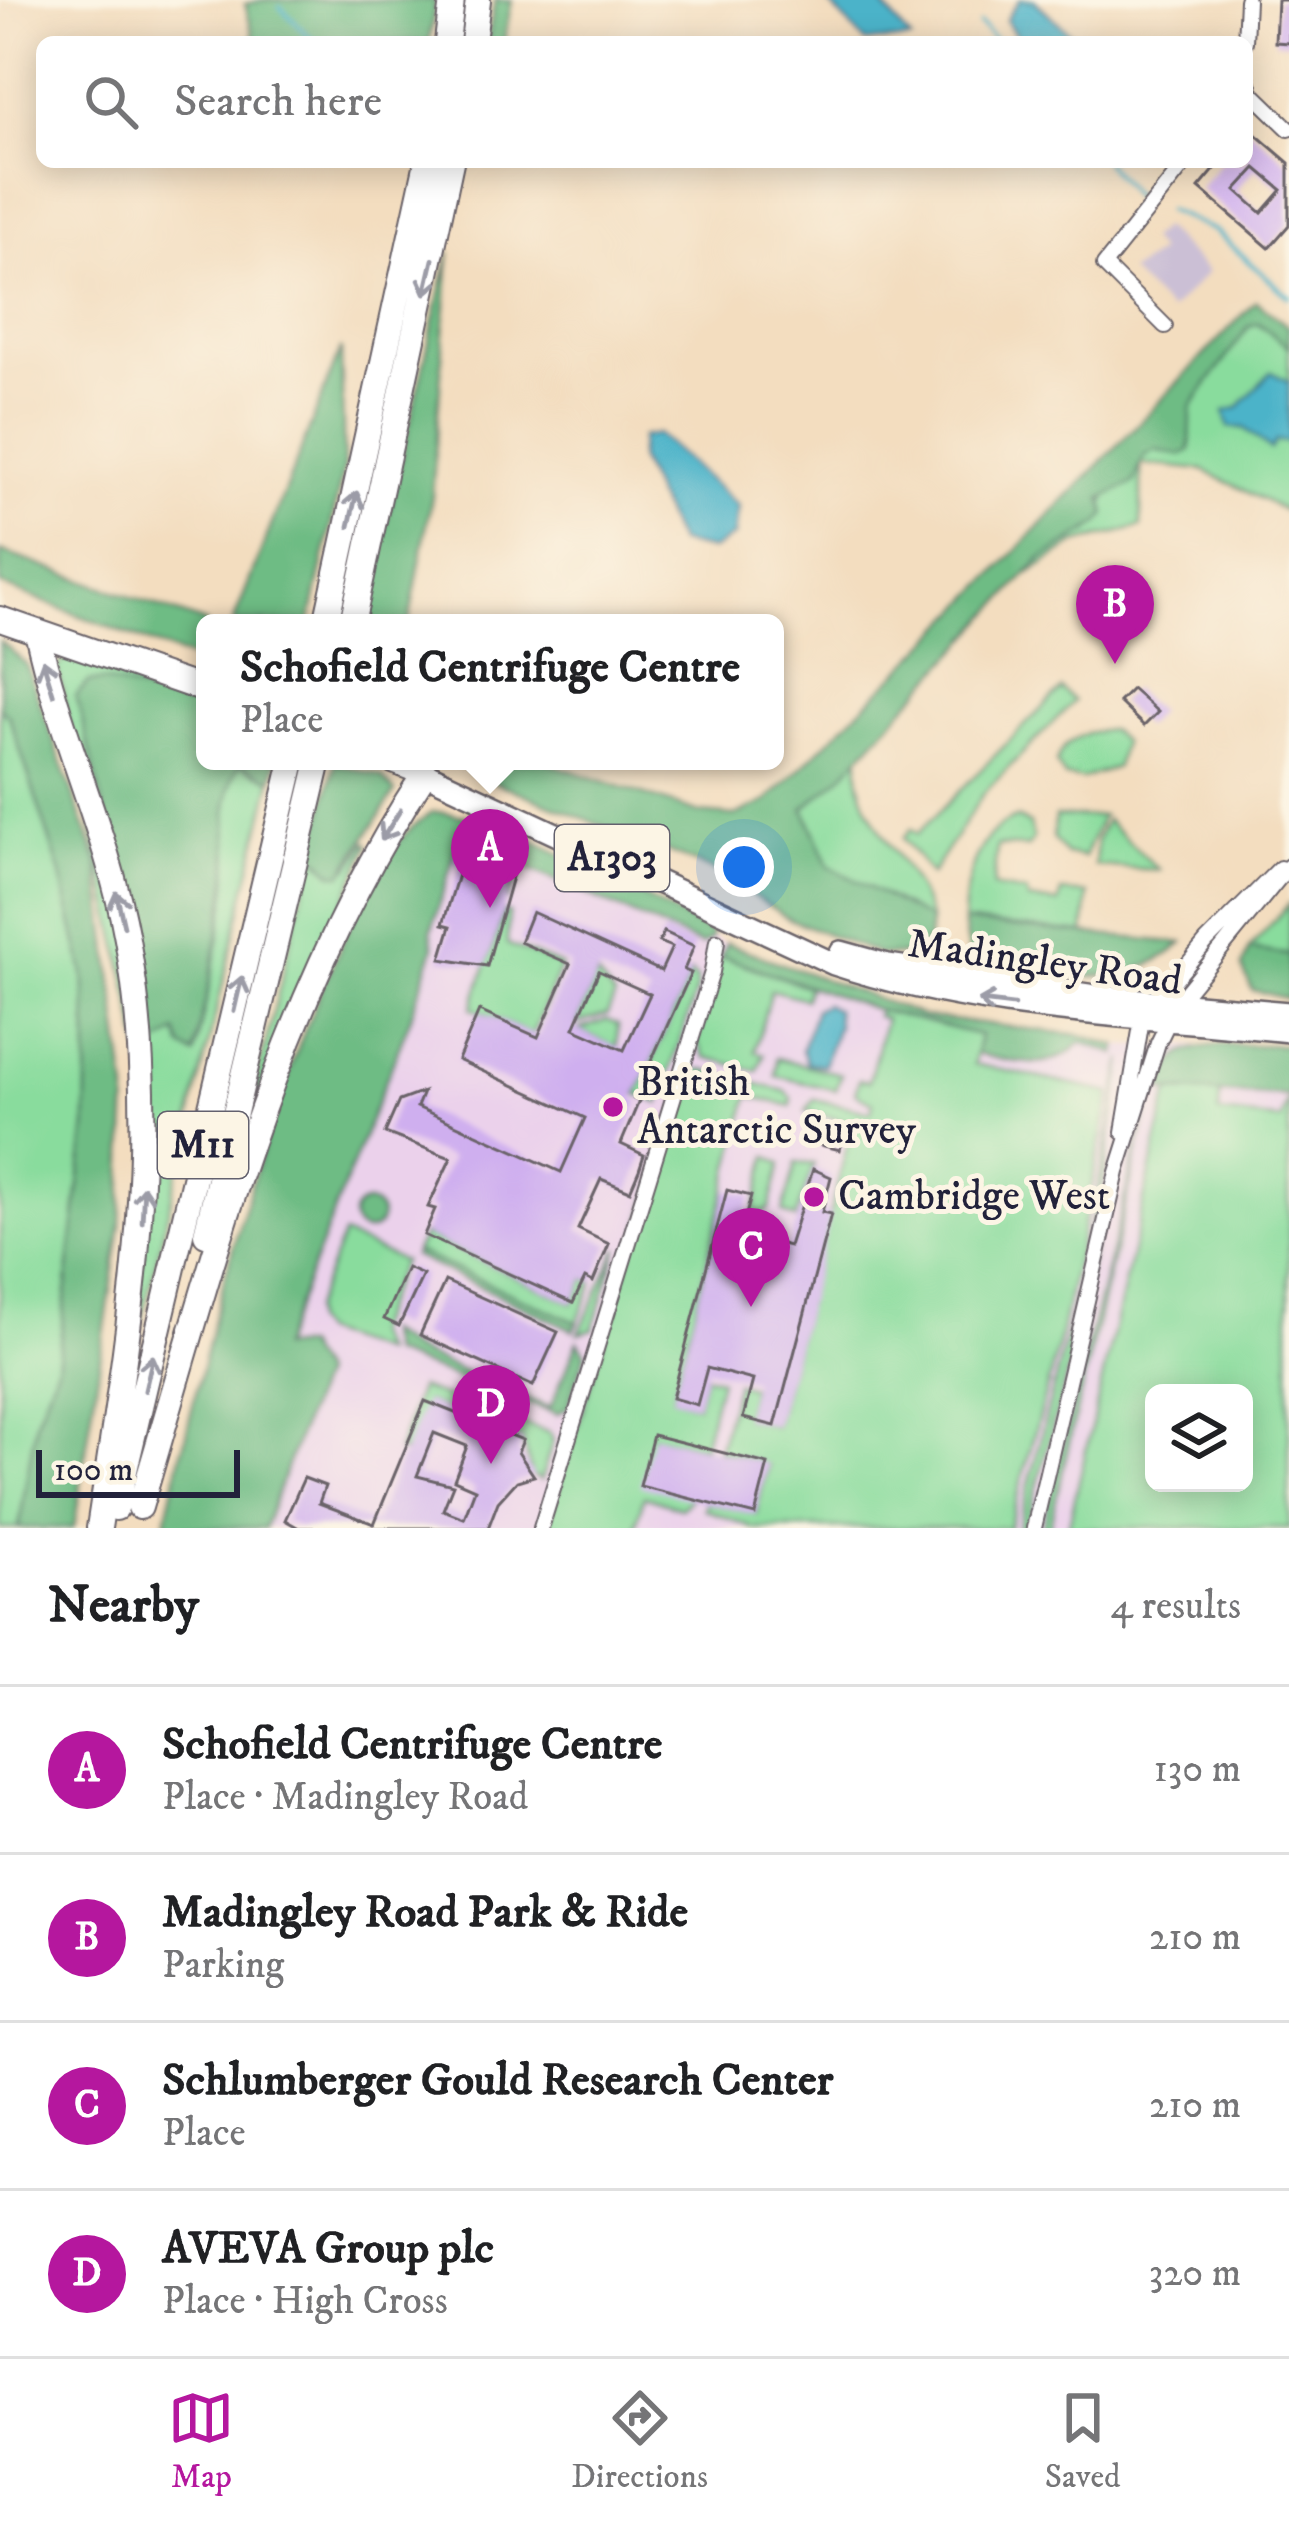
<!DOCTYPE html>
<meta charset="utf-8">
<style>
:root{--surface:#fff;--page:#f2f2f2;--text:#202124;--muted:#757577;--line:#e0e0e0;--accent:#b5179e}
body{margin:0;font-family:"IM FELL DW Pica",serif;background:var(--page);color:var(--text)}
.controls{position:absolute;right:36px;bottom:36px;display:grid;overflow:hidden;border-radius:18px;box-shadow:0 6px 30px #0003}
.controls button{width:108px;height:108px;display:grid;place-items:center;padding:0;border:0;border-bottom:3px solid var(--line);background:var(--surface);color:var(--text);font:60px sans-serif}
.scale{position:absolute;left:36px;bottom:30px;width:204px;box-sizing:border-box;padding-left:12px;border:6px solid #22223b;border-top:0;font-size:33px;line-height:42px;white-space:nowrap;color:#22223b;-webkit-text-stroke:9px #fcf5e5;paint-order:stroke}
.you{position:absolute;left:744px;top:867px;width:42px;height:42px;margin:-30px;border:9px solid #fff;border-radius:50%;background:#1a73e8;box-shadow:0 0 0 18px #1a73e833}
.badge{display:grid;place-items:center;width:78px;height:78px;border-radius:50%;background:var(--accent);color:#fff;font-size:39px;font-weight:700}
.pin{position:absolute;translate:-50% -99px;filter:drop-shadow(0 3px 6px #0008)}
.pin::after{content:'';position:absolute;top:63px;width:42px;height:36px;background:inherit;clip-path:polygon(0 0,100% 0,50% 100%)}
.popup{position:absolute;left:196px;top:614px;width:588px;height:156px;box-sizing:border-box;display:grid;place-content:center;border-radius:18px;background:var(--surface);filter:drop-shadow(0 3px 9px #0005);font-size:39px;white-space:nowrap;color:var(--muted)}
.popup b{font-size:45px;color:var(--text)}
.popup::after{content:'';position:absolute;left:50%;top:100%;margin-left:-24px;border:24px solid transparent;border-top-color:var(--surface)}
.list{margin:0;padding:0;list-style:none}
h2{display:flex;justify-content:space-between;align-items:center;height:156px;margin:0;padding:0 48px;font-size:51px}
h2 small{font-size:39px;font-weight:400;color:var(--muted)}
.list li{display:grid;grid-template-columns:78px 1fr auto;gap:36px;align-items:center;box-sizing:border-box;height:168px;padding:0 48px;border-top:3px solid var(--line)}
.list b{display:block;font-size:45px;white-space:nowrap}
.list p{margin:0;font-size:39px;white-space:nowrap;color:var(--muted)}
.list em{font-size:39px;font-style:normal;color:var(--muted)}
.icon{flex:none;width:66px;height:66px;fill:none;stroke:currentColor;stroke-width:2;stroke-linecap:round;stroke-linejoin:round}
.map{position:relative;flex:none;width:1289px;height:1528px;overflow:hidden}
.search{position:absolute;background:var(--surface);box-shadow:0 6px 30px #0003;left:36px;right:36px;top:36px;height:132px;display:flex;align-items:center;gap:30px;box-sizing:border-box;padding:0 42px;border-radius:18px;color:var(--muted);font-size:45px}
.sheet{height:828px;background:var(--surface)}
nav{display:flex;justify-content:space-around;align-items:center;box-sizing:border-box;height:168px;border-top:3px solid var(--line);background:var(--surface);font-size:33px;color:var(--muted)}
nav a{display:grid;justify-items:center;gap:6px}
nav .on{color:var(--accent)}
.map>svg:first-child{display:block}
.built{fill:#ebd1eb;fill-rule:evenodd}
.industrial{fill:#cbbfd5}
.green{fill:#89dc9d;stroke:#567f6c;stroke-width:3;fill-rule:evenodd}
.forest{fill:#6ebc84;stroke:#486f60;stroke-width:3}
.water{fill:#4bb3c9;stroke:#366a82;stroke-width:3}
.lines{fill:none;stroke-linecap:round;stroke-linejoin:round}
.stream{stroke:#4bb3c9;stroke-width:4.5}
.building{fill:#cfafef;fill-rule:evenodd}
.street-casing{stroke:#6b6369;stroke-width:18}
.primary-casing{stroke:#6b6369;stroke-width:26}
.highway-casing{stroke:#6b6369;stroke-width:28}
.street{stroke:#fff;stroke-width:14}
.primary{stroke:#fff;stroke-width:21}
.highway{stroke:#fff;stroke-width:24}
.oneway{stroke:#9c9ca7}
.poi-dot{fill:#b5179e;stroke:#fcf5e5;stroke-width:4.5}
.labels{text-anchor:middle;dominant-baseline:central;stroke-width:10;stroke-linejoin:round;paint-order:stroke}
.shield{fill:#fcf5e5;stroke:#63616e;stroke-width:3}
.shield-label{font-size:39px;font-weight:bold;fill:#22223b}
.street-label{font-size:42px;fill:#22223b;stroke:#fcf5e5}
.poi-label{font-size:42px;fill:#22223b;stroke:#fcf5e5;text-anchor:start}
</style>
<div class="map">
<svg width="1289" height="1528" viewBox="0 0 1289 1528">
<rect width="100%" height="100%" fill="#fcf5e5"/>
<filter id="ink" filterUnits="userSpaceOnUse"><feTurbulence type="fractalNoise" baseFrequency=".00833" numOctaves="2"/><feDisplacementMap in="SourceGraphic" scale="24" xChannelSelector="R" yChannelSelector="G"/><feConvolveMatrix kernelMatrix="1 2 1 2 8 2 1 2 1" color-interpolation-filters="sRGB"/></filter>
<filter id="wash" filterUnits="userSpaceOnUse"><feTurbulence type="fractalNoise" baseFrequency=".004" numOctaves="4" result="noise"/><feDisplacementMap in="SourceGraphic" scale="48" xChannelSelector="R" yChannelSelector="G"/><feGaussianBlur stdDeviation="2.7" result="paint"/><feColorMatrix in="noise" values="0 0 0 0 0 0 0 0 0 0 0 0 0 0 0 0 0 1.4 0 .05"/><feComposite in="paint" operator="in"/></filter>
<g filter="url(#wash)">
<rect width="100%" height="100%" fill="#f3ddbf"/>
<path class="built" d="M466,818L537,846L753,958L926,1017L1080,1035L1118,1046L1289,1045V1528H264L321,1375L280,1350L409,1019L434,948L431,932ZM1154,1393H1244V1483H1154Z"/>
<path class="industrial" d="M1162,227L1208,272L1170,311L1129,272L1159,252L1149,240Z"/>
<path class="green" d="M1257,323L1289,347V382L1271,372L1238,408C1247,438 1261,439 1289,442V513L1203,470L1141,464V527L1076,543L1023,578L1057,545L1090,531C1101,500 1125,467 1154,450L1180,455L1190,450L1191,407L1249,326Z
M68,657L205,699V708L161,694L76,696L120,864L177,1031L195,1054C206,995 224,935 228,875C231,834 218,801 239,764L272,780L135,1349L153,1102L57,667Z
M1061,689L1074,701L984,793L931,875L903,838L911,829L917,834Z
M0,708L9,716L61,871L84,973L88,1037L86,1127L57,1367L36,1421L19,1528H0Z
M1110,730L1123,742L1116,767L1083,779L1065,777L1056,763C1062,740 1088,730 1110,730Z
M861,751C845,812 916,861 930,920L829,866L804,808Z
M1102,816L1084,857L1066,854L1053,839L1055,817Z
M1016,818L1030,824L1033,839L1028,847L997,846L993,887L1027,893L1028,900L1059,903L1061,892L1088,894L1084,933L963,922C964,884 975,833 1016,818Z
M1106,820L1159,870L1095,866L1097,839Z
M367,842L369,845L244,1130L313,852L331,872L350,867Z
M1289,904V955L1249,949Z
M504,912L509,913L507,944L561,966L532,1035L472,1008Z
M721,956L808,987L805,999L771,990L755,1051L764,1055L757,1071L705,1057L697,1042Z
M691,973L697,979L696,991L660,1103L637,1094Z
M597,976L615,997L607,1015L576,1024Z
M878,1010L981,1035L974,1064L1111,1093L1058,1347L1009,1528H754L704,1509L705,1502L756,1514L768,1465L718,1451L736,1383L751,1387L744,1418L775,1426L853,1123L806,1111L814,1099L871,1112L873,1102L855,1093L859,1079L869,1081L885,1019L876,1016Z
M607,1020L618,1025L617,1047L578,1030Z
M777,1058L841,1074L836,1090L776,1076Z
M1123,1059L1082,1316L1026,1528H1018L1079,1286Z
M1159,1061L1049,1528H1042Z
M700,1069L785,1091L792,1098L791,1106L749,1096L673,1397L697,1405L705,1375L720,1379L703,1447L653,1436L691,1498L681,1508L644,1496L635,1528H546L687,1075Z
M1169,1091L1220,1092L1219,1113L1281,1120L1289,1096V1528H1068ZM1154,1393H1244V1483H1154Z
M768,1156L781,1164L770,1208L762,1213L754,1210Z
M796,1163L814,1164L795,1219L783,1212Z
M343,1235L402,1261L372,1333L382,1353L322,1333L312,1323V1310Z
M424,1235L573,1303L585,1278L593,1282L577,1323L421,1254L415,1251Z
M618,1247L593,1329L579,1333Z
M419,1388L550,1433L553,1441L541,1480L532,1476L523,1440L426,1402L405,1452L398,1451Z"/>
<path class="forest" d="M264,0H436L429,42H255L245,4Z
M495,0H512L504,42H487Z
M450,251L432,496L409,623H363Z
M1256,301L1289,327V347L1258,323L1249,326L1191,407L1190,450L1180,455L1155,450L1144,456L1134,483L1102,498L1106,514L1099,524L1040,560L840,778L804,808L829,866L930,920L928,940L912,955H880L789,919L715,871L469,772L464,761H543L700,813L735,816L767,801L922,649Z
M341,348L344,466L310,623H233Z
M0,551L206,623L205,664L0,585Z
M0,641L26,664L98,863L127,1092L121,1225L74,1528H19L36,1421L57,1367L86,1127L88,1037L84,973L60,871L9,716L0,708Z
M105,681L205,708V761H277L272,780L240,764C216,803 233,839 227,881C220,939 206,997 194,1055L182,1047L177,1032L152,1048L140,953L76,696L88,682Z
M335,763L381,776L395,792L342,874L331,872L313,852Z
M432,812C500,811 646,900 712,933L710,940L701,945L523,866L507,901L519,855L460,836L431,932L434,948L410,1019L280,1348L304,1346L321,1375L264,1528H164C209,1335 252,1142 334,961C359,905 378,847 432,812Z
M963,922L1183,943C1120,997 1052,970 976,967L970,964Z
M726,943L926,1017L1080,1035L1118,1046L1117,1054L1081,1042C1056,1072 1012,1064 976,1053L980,1035L878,1010L721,956Z
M1249,949L1289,955V999L1252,990L1242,967Z
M1220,1045H1289V1096L1162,1090C1171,1054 1183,1048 1220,1045Z
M353 1217a14 14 0 1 1 28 0a14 14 0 1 1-28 0Z
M415,1251L578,1323L574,1330L413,1256Z
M385,1332L412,1350L550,1408L578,1341L586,1353L568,1408L557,1414L390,1354Z"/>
<path class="water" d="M826,0H879L911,40L865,42Z
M1019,0H1034L1080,42H1020L1006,20Z
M1271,372L1289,382V442L1276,441L1270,449L1244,428L1229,427L1225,411L1238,408Z
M657,434L738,506L734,536L712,550L678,543L638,458L641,437Z
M825,1004L836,1010L837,1026L824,1065L807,1063L802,1050L815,1009Z"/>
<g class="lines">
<path class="stream" d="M280,7L315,42
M980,24L997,42
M1105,162L1134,196
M1167,210L1215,231L1289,297"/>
</g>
<g id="blocks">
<path class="building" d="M1277,0H1289V43L1275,42Z
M1247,127L1289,163V225L1269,248L1199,188L1221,162H1247ZM1256,168L1282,190L1262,213L1236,190Z
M1132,689L1158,712L1144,726L1119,702Z
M460,841L517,859L487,966L441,959L451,926L443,924L461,865L454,862Z
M532,912L661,971L672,947L659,942L664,932L694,946L684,970L691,973L634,1099L639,1101L621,1144L644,1155L639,1170L630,1191L601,1179L578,1229L609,1244L593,1282L585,1278L573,1303L424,1235L435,1209L428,1207L451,1158L385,1133L399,1101L423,1092L417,1107L561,1172L585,1118L458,1060L479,1011L538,1037L570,964L520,942ZM599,971L650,994L624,1050L574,1028Z
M820,1128L844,1134L840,1150L816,1144Z
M813,1169L831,1177L822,1212L831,1214L775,1426L743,1418L753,1380L707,1368L697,1405L672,1398L727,1190L751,1196L741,1234L789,1246Z
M407,1268L423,1275L399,1326L384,1319Z
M445,1281L558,1332L533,1386L420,1335Z
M425,1401L523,1440L518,1452L534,1476L517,1481L498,1502L488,1528H299L285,1520L304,1478L325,1486L319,1503L374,1524ZM434,1433L467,1446L454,1480L475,1489L464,1518L443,1510L453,1485L417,1476Z
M653,1435L768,1464L755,1515L640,1486Z"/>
</g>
</g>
<g filter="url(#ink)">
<use href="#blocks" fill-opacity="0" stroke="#6b6369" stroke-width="3"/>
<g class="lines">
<defs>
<path id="street" d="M1245,42L1247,0
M1247,77L1252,93L1289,129
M1165,326L1104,265L1186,162
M1123,1132L1142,1019L1207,941L1280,868
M541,1528L712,972L717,941
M1034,1528L1117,1172L1158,1043L1178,1002L1289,866"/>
<path id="primary" d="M425,773L834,964C982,1013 1135,1015 1289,1031
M841,952L888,965L1095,996L1289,1013"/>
<path id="highway" d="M447,42L452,0
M473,42L478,0
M0,619L205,690
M326,623L427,162
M352,623L451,162
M37,632C60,737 108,833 127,939C163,1138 129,1330 99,1528
M206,1234L319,761
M140,1507C215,1255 278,996 425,773L393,761
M116,1508L293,761"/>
</defs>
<use href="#street" class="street-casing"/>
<use href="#primary" class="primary-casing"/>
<use href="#highway" class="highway-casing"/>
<use href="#street" class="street"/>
<use href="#primary" class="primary"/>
<use href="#highway" class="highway"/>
</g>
<defs><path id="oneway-shaft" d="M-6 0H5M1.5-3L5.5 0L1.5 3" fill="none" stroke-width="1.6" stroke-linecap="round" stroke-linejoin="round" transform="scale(3)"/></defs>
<g class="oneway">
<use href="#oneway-shaft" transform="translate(429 277) rotate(103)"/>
<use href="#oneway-shaft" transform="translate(353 509) rotate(-77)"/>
<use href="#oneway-shaft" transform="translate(48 677) rotate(-107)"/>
<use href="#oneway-shaft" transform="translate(391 825) rotate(122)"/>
<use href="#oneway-shaft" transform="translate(120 909) rotate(-103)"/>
<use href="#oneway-shaft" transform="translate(238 994) rotate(-77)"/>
<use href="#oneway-shaft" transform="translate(996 1003) rotate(-173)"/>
<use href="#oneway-shaft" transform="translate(143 1204) rotate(-87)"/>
<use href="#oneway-shaft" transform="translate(149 1373) rotate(-77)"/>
</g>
</g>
<g class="poi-dot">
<circle cx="613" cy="1107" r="12"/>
<circle cx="814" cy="1197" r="12"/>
</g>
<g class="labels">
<g class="shield">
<rect x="555" y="825" width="114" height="66" rx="9"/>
<rect x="158" y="1112" width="90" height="66" rx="9"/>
</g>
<g class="shield-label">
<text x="612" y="858">A1303</text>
<text x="203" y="1145">M11</text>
</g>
<g class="street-label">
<text transform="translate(1045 963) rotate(8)">Madingley Road</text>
</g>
<g class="poi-label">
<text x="637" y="1083">British<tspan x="637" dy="48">Antarctic Survey</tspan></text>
<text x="838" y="1197">Cambridge West</text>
</g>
</g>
</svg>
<div class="controls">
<button><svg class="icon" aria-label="layers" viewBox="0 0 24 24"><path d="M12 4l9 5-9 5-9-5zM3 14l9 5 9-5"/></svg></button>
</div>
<div class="scale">100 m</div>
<div class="you"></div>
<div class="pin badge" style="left:490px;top:908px">A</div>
<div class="popup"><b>Schofield Centrifuge Centre</b>Place</div>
<div class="pin badge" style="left:1115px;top:664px">B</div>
<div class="pin badge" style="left:751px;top:1307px">C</div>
<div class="pin badge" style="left:491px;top:1464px">D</div>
<div class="search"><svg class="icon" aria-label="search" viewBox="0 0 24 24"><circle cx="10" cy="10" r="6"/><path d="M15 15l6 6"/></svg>Search here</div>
</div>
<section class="sheet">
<h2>Nearby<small>4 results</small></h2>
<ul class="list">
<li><span class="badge">A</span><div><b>Schofield Centrifuge Centre</b><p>Place · Madingley Road</p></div><em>130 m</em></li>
<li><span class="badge">B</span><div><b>Madingley Road Park &amp; Ride</b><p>Parking</p></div><em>210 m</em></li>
<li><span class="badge">C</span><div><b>Schlumberger Gould Research Center</b><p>Place</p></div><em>210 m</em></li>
<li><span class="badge">D</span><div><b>AVEVA Group plc</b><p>Place · High Cross</p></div><em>320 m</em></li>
</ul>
</section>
<nav>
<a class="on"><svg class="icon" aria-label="map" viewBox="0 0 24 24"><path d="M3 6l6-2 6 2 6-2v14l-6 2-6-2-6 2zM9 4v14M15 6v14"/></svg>Map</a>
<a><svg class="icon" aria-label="directions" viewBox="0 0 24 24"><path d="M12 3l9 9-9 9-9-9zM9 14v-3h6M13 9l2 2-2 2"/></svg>Directions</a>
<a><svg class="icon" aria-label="saved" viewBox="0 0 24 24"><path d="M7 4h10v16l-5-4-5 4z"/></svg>Saved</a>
</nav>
